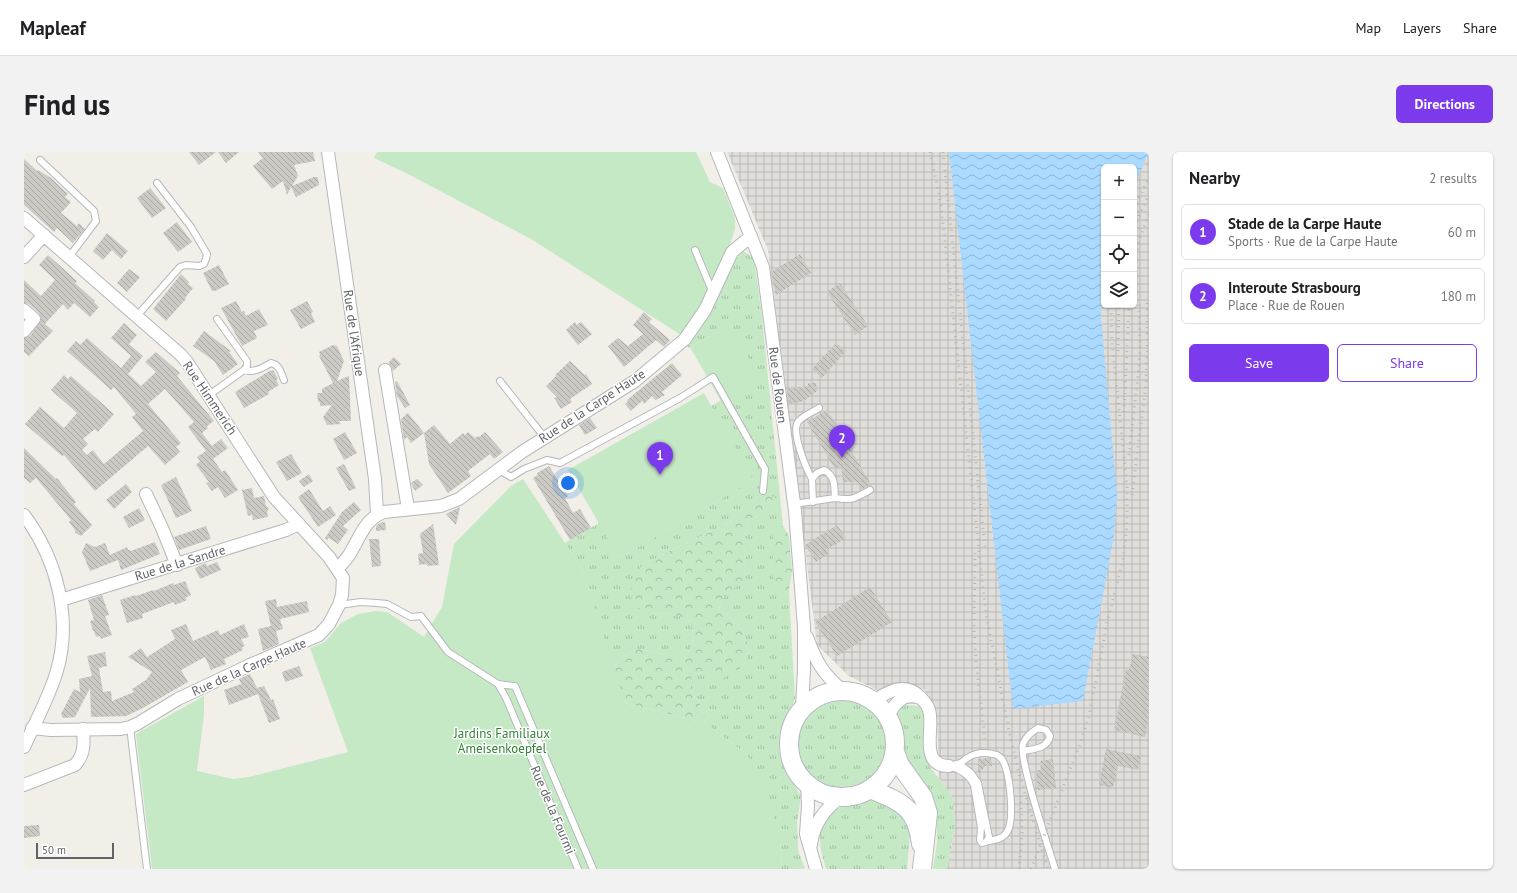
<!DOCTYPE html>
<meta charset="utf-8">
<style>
:root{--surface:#fff;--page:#f2f2f2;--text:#202124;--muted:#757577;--line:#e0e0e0;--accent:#7c3aed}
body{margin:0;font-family:"PT Sans",sans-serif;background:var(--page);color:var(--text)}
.controls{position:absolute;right:12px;top:12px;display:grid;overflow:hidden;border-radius:6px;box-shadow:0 1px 3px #0004}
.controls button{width:36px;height:36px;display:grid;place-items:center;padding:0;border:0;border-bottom:1px solid var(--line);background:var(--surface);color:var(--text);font:20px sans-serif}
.scale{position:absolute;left:12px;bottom:10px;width:78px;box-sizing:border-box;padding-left:4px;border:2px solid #5f6368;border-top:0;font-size:11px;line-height:14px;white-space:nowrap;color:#5f6368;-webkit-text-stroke:3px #fff;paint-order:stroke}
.you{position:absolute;left:544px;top:331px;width:14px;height:14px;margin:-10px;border:3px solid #fff;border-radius:50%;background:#1a73e8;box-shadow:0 0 0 6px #1a73e833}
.badge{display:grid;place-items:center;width:26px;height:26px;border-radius:50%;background:var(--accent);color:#fff;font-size:13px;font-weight:700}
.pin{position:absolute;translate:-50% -33px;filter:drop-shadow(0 1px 2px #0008)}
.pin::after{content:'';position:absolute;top:21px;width:14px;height:12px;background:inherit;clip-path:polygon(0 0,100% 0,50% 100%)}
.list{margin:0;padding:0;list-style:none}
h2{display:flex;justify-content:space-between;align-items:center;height:52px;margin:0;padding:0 16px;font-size:17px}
h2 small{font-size:13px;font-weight:400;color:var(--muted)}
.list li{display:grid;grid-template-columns:26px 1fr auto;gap:12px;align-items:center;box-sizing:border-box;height:56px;margin:0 8px 8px;padding:0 8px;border:1px solid var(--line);border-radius:6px}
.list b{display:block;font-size:15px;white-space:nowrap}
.list p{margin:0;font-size:13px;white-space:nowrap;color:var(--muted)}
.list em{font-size:13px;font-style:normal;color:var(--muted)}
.actions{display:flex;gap:8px;padding:12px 16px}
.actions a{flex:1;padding:9px 0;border:1px solid var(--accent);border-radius:6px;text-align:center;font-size:14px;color:var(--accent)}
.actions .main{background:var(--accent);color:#fff}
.icon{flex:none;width:22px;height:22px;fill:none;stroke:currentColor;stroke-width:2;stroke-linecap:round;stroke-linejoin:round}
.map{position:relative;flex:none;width:1125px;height:717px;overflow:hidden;border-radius:6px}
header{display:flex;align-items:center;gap:24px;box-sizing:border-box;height:56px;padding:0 20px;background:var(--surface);border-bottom:1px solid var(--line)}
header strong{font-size:19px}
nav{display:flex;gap:22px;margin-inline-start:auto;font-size:14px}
.intro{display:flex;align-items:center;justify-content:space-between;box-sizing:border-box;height:96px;padding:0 24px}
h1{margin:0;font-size:28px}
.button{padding:10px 18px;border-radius:6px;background:var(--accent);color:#fff;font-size:14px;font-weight:700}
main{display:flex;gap:24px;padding:0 24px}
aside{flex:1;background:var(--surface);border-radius:6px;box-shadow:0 1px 3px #0004}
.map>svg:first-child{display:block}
.industrial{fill:url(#industrial-grid);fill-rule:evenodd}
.grass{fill:url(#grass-tufts)}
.forest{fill:url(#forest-crowns)}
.green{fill:#c5e8c5}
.water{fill:url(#water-waves)}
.building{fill:url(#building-back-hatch)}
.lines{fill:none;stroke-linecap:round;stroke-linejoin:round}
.lane-casing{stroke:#b5b8bc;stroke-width:8}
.street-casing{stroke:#b5b8bc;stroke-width:14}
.secondary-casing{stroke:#b6babf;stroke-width:20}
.lane{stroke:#fff;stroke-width:6}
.street{stroke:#fff;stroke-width:12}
.secondary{stroke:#fff;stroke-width:18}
.rail{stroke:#b6b7b8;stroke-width:3;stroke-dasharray:1 5;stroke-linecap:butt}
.labels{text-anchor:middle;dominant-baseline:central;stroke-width:3;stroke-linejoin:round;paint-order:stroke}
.street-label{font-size:13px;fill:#5f6368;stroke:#fff}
.park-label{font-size:13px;fill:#348238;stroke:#fff}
</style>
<header>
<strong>Mapleaf</strong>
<nav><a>Map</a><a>Layers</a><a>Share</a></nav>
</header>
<div class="intro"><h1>Find us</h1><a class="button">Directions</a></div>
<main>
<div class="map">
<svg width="1125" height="717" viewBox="0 0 1125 717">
<defs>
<pattern id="industrial-grid" width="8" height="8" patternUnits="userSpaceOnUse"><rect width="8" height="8" fill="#e0deda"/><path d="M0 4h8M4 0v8" fill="none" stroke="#b9b8b5"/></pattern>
<pattern id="grass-tufts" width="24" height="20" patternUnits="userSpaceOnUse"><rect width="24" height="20" fill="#c5e8c5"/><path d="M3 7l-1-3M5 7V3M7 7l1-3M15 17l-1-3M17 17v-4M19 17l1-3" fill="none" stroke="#a3c0a4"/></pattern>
<pattern id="forest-crowns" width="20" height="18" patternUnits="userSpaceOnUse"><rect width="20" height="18" fill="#c5e8c5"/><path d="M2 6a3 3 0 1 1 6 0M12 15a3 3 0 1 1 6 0" fill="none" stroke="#a3c0a4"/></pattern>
<pattern id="water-waves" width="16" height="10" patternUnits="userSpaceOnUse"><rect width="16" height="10" fill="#aadaff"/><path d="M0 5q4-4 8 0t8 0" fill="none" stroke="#8eb4d2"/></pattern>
<pattern id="building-back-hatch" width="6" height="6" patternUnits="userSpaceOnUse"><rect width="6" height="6" fill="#cccac5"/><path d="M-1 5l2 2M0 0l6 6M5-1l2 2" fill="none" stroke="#a9a8a4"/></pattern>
</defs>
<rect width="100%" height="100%" fill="#f1efe8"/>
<path class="industrial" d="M703,0H1125V717H923L931,674L928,644L915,626L913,567L910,556L900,537L878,532L859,541L825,524L793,493L744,98ZM1080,15H1110V153H1080Z"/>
<path class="grass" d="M719,99L730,106L738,166L759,374L749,376L756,439H765L771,548L761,566L757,582V597L765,624L777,644L773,671L774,698L781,717H758L757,692L723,603L681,571L676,552L666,538L668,524L683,518L720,513L726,495L715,473L695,457L700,443L720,429L722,405L718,388L725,370L742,357L752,346L722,353L705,371L619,412L624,461L651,462L667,469L670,491L662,503H642L615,497L602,503L589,515L558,417L541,391L575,371L595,406L729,328L687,254L735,226L705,173L666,195L665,196L662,192L680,169L713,106Z
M774 593a45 45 0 1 1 90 0a45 45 0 1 1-90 0Z
M883,553L895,554L902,559V601L906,615L928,644L931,674L923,717H909L913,691V661L909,650L879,601V587L872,561L876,555Z
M850,647L863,649L882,665L886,682L883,717H802C796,696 789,672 811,658C818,653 841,650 850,647Z"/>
<path class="forest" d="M742,342L752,346L742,357L725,370L718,388L722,405L720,429L700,443L695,457L715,473L726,495L720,513L698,527L683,518L668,524L666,538L676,552L681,571L601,551L589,515L602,503L615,497L642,503H662L670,491L667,469L651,462L624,461L607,452L608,427L619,412L705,371L722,353Z
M759,374L765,384L768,419L765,439H756L749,426V375Z"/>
<path class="green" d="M353,0H672L686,30L699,36L711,66V77L705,95L676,155L657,183L507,87L384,22L350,6Z
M705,173L736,226L697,249L666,195Z
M680,241L729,328L595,406L544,318Z
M499,327L558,417L601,551L681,571L723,603L742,635L757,692L758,717H128L112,582L180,544V562L173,619L209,627L225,625L324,600L286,496L301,490L317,471L334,462L352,459L363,460L400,485L418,455L430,392L487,334Z"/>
<path class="water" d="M925,0H1125L1110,34V15H1080V119L1078,137L1077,166L1093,343L1090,384L1059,549L989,557Z"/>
<path class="building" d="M165,0H192L175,13Z
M194,0H215L202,11Z
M234,0H289L291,9L270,13L274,24L268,34L290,25H294L295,33L272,45L267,35L263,43L259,29L248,37L229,14L239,6Z
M0,7L13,19L14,18L27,26L44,42L41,45L47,50L37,61L53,74L55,71L61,77L49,91L33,76L30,80L0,53Z
M126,36L142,56L128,66L113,46Z
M153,70L168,90L154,100L139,81Z
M83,81L104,99L97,107L88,98L79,108L69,99Z
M776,102L787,121L752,143L747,120Z
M24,103L53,129L51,131L71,149L70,150L75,155L66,165L50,151L44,158L39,152L21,172L29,179L5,204L0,200V186L6,184L17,168L15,161L5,152L0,151V128L17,144L31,128L15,113Z
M195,113L205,132L191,139H188L179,121Z
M105,117L116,125L103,140L93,131Z
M157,122L165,130L164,132L169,136L161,146L162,147L142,169L129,157Z
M816,131L844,174L831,183L803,140Z
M212,149L218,160L220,159L222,164L235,157L244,173L230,179L233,186L218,194L197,156Z
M283,149L289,160L287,161L291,170L277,177L266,158Z
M620,160L628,167L625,170L646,188L640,195L632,188L600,215L584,194L594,186L604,194L619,182L609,173Z
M551,170L553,173L557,170L568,182L554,193L542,178Z
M100,171L113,183L105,192L119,204L104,222L117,234L132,220L121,210L132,200L156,221L153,224L190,269L183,274L184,276L178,281L188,294L197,287L204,296L189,307L198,320L201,318L214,338L201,346L194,335L188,339L182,331L185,330L172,313L176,309L173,305L182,299L164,275L170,270L141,237L124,252L157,291L152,295L156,300L141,313L124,294L71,339L40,303L38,304L1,272L16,255L40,276L53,261L27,238L40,223L44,227L47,224L90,262L74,280L71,277L59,287L64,292L58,298L63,303L69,298L80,312L119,279L108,265L112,262L90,235L87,238L43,199L52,189L56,193L63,186L97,216L107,204L87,186Z
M180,179L207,199L205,200L214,212L199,223L190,209L169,194Z
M812,191L822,199L798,226L788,217Z
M309,193L313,194L320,209L313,229L325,224L327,269H315L317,272L303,273L299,265L308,253L296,254V250H294L293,241H298V237L309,231L295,204L296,203L295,200Z
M370,205L377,212L369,219L367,214L364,211Z
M546,209L561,223L562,222L568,232L546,247L548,250L537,257L530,246L533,245L522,234L532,224L531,223Z
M648,211L658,223L638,240L641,243L632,248L628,244L620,252L618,249L607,259L601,252L604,249L603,248Z
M247,218V219L249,218L254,227L252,228L255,233L244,240L245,242L220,256L211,240Z
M373,229L386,253L381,256L373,244L371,230Z
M784,231H792L793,239L780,249L765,252L763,237L784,234Z
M803,258L808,266L848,334H844L838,338L833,330H819L817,314L811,317L783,270Z
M384,261L400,281L387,291L383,285L380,288L377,267Z
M566,266L573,276L561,283L555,273Z
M410,273L426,292L439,281L441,283L444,280L451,286L454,284L455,285L461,280L479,300L470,307L466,302L444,319L447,324L424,341L405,312L400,281Z
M321,280L333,301L320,308L309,287Z
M0,296L32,327L33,326L52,350L50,352L68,373L57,384L51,381V378L45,370L47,368L12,326L6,331L0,326Z
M267,302L278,321L263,329L252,310Z
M320,312L332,336L325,339L312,316Z
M525,314L544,344L541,346L549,361L556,357L567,376L546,388L509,326L514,323L513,321Z
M285,322L289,329L280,335L275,329Z
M152,325L168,359L152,366L137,333Z
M393,327L399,333L391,339L387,331Z
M102,332L108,340L90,357L82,348Z
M228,336L230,346L240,344L242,354L245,356L243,360L244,365L229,368L228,363L224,364L218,338Z
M285,337L299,359L306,354L312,363L294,375L274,345Z
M330,350L337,358L319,374L324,378L314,392L305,386L303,388L301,386L318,360Z
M436,355L432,373L422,362Z
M115,356L121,368L105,376L99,365Z
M361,370L362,378L352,379V374L356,371Z
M409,372L415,413L403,414V412L395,413L394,402L399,401L396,382Z
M813,373L822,386L802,398L805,402L792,410L781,393Z
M182,374L187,387L155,398L150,385Z
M345,387H355L357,414L348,415Z
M131,390L136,402L97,418L94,408L66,419L58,400L62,391L71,395L81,391L86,403L103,395L104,398H106L107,399Z
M193,410L197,418L176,427L171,416L182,411L183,414Z
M161,429L167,443L161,446L163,448L151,453L150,450L118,462L119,466L103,471L96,448L111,443L112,444L129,438L130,439L149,431L150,433Z
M846,435L868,470L813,504L791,470Z
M78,443L85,463L81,464L88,483L77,487L76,484L72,485L70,479H69L66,469L70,468L64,448Z
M252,447L253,455L283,449L285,460L256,467L259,477L252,479L255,492L239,499L234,477L247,474L241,449Z
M162,472L169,489L194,478L196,483L220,472L225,485L217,487L221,494L218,495L219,498L200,507L202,512L187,518L181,505L157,518L164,530L117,557L102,564L67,565L66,536L51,565L39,566L37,562L50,537L56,540L55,527L68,524L63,504L81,500L83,514L75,516L79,540L87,539L88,549L110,540L108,537L122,528L128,520L104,505L117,496L123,505L151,487L147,478Z
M1109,502L1125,505V563L1121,585L1090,578L1102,517L1105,518Z
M275,514L279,524L261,530L258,520Z
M226,522L233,536L240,534L247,548L249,547L256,567L245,571L234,542L205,553L200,538L217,532L215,527Z
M1082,597L1117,604L1114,618L1094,614L1089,636L1075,633Z
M967,606L968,614H962L954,621V607Z
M1029,607L1032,636L1014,638L1012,618H1017L1016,609Z
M15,673L16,684L0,686V674Z"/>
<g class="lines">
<defs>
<path id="lane" d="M16,8L70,59L72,69L45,105
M671,98L689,141
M112,165L156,115L162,113L175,114L180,112L182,107L183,102L167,75L133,31
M220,218C231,221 238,216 247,211C256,213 257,221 260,228
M476,229L521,286
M185,243L220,218L223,214V209L193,167
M475,318L487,325L500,317L523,308L536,311L656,246L689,225L741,317L739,339
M788,327C782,316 767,280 774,270C778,264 789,260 795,256
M811,346C828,349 832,346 846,338
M770,352L811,346C810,335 812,324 800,318L793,321L788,327L789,350
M315,453L337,450L353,451L363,452L387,465L397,464L424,500L474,532L482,546L554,717
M474,532L491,534L569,717
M106,575L123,717
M999,599C1010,597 1023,597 1026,584L1022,578L1014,576C1008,580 1002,584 999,592C994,606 1025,697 1031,717
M932,612C937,612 939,609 943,606C952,600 963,600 973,603C976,605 978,606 979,609C986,622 991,668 983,680C979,687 971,688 964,689
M925,614C936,617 945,622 950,633L957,676L956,688L958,691L962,690L965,685L954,631L947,621L935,612"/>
<path id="street" d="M304,0L351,327L353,362
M693,0L739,115L771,359L780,475V517L778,557
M0,66L157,203L163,210L250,345L305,405L319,426L318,443L315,453L305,472L295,483L226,513L154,547L113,572L106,575L97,577L27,578L8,576
M0,105L20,83
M0,158L10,167L0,179
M361,218L384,357
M122,342L138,376L153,413
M0,363C33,407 49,468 32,522C24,547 11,571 0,595
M313,416C334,401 334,369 360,360L417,354L435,347L498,300L611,229L661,187L681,158L708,100L727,84
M37,448L262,378L275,372
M783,485C792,509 798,521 818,538
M850,549C865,538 882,530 896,545C900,549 904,553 905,558C911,575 894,614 925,614
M864,564C871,551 879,540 896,546
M783,632L784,654L782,682L792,717
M0,633L51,613C61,602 60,591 59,577
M787,693C789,673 801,656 817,645"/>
<path id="secondary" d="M765 592a53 53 0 1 1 106 0a53 53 0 1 1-106 0Z
M871,600L876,613L899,645L904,661L898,717
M846,637C877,650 893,655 897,692"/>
</defs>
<use href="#lane" class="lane-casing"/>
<use href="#street" class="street-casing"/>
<use href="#secondary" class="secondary-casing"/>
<use href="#lane" class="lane"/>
<use href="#street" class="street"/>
<use href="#secondary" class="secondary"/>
<path class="rail" d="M906,0L915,42L920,80L962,462L986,584L996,625L1024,717
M919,0L961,395
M1110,57L1125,25
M1110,75L1125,42
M1110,109L1115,88L1125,62
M1094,199L1095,153
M1100,260L1105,153
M1105,303L1115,215L1116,194L1115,148
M1108,343L1122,232L1123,199V148
M951,401L950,477L952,510L961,589
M995,717L998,681L996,639
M1007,717L1056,592L1065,564L1083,471L1099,408L1103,374V335L1088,189L1087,153"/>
</g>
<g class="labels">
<g class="street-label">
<text transform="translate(330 181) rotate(82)">Rue de l'Afrique</text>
<text transform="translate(754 233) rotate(83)">Rue de Rouen</text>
<text transform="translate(186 246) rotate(56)">Rue Himmerich</text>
<text transform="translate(568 254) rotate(-33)">Rue de la Carpe Haute</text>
<text transform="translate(156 411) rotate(-17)">Rue de la Sandre</text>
<text transform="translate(225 515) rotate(-24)">Rue de la Carpe Haute</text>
<text transform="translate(529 658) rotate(67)">Rue de la Fourmi</text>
</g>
<g class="park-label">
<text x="478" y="581">Jardins Familiaux<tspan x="478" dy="15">Ameisenkoepfel</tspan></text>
</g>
</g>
</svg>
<div class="controls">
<button>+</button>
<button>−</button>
<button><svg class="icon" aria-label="locate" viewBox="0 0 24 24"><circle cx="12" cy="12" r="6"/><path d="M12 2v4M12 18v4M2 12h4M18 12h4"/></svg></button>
<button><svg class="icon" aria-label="layers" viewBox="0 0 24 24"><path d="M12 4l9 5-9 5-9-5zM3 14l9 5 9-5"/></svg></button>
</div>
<div class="scale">50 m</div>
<div class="you"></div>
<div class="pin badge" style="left:636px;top:323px">1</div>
<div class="pin badge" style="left:818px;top:306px">2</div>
</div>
<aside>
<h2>Nearby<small>2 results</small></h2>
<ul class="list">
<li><span class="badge">1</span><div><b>Stade de la Carpe Haute</b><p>Sports · Rue de la Carpe Haute</p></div><em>60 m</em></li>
<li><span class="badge">2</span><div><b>Interoute Strasbourg</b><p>Place · Rue de Rouen</p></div><em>180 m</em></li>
</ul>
<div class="actions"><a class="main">Save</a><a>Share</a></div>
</aside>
</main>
